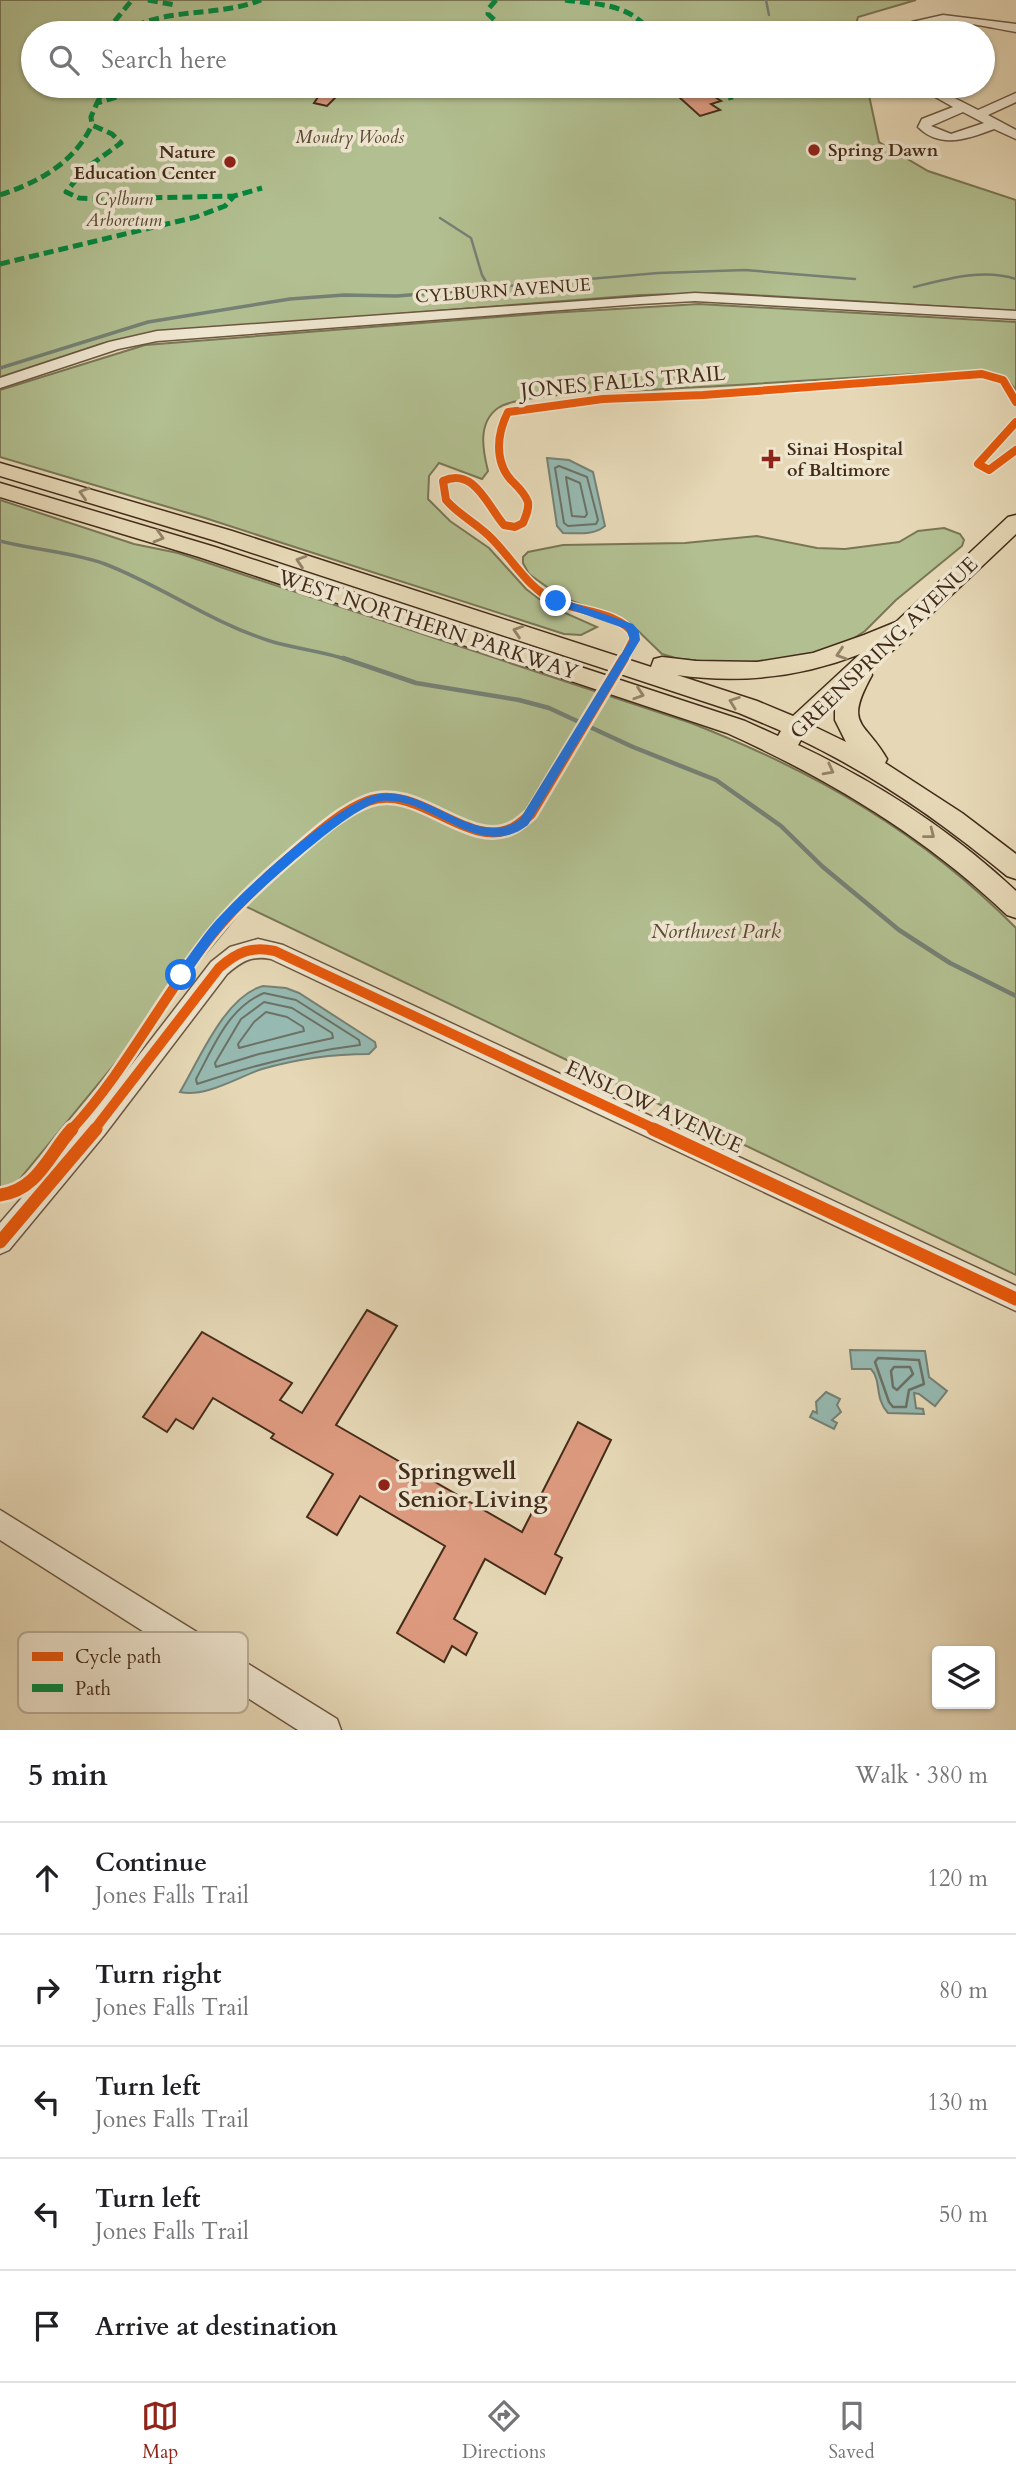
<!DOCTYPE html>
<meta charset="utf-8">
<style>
:root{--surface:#fff;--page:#f6f6f6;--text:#202124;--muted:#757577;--line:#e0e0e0;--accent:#8f2418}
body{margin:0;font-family:Cardo,serif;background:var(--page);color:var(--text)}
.controls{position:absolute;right:21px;bottom:21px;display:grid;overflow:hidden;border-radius:7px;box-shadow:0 2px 5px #0004}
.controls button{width:63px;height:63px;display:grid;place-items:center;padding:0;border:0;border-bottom:2px solid var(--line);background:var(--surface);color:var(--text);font:35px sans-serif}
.stop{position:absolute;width:21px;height:21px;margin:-16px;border:5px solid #1a73e8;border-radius:50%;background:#fff}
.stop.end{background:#1a73e8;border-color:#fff;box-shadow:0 2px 7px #0008}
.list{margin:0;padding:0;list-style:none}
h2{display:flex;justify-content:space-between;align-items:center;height:91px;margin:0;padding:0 28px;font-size:30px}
h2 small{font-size:23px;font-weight:400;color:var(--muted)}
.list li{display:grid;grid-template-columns:46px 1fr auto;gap:21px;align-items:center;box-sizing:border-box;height:112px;padding:0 28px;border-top:2px solid var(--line)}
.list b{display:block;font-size:26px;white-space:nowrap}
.list p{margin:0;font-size:23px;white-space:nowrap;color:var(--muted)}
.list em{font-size:23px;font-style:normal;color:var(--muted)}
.icon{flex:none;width:38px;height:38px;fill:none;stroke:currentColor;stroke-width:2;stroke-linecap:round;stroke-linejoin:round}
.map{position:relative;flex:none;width:1016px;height:1730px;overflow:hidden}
.search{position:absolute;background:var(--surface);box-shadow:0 2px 5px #0004;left:21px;right:21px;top:21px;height:77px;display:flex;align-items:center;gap:18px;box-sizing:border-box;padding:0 24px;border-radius:38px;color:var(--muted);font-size:26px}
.sheet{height:651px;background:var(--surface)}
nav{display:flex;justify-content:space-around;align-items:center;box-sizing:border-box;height:98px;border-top:2px solid var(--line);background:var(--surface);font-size:19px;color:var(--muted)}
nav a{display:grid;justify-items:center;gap:4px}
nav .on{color:var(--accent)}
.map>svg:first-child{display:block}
.green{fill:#b2bf90;stroke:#7a7655;stroke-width:2}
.water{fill:#96b9b1;stroke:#758175;stroke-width:2}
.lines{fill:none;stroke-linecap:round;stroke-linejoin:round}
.shore-far1{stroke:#6c7266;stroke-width:2}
.shore{stroke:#6c7266;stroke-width:2.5}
.stream-far2{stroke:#758175;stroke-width:2.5}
.stream-far1{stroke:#758175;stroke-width:3.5}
.stream{stroke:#758175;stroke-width:4.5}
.building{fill:#dd9a7f;stroke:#432c1a;stroke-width:2}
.minor-casing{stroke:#6c5741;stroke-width:3}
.major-casing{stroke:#432c1a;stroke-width:3}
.minor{fill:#efe6d0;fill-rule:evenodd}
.major{fill:#e6d8b6;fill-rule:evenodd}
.quiet{stroke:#00873e;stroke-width:5;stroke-dasharray:10 5;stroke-linecap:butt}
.cycleway-far2-casing{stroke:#efe6d0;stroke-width:11}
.cycleway-far1-casing{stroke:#efe6d0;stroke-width:15}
.cycleway-casing{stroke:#efe6d0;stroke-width:18}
.cycleway-far2{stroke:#e8590c;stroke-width:8}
.cycleway-far1{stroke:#e8590c;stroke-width:10}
.cycleway{stroke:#e8590c;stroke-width:13}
.oneway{stroke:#948268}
.route{fill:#1a73e8}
.poi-dot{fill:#8f2418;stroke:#efe6d0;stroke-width:2.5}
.labels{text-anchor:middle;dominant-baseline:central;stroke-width:7;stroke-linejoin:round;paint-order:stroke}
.far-park-label{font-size:18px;font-style:italic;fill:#594932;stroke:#efe6d0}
.far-poi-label{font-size:18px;font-weight:bold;fill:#432c1a;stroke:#efe6d0;text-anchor:start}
.far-street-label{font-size:18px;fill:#432c1a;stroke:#efe6d0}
.street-label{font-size:21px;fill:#432c1a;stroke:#efe6d0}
.park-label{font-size:21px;font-style:italic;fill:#594932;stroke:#efe6d0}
.near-poi-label{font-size:24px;font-weight:bold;fill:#432c1a;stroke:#efe6d0;text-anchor:start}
.key{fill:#efe6d0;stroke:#bbae99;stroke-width:2}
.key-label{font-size:19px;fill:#432c1a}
</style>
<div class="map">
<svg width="1016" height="1730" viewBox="0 0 1016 1730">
<rect width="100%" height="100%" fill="#e6d8b6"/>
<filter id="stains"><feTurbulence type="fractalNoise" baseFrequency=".00286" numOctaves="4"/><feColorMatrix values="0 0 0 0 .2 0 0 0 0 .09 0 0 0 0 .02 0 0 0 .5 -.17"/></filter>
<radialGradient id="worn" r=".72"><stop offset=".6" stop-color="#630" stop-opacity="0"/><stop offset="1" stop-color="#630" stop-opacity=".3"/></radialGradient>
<path class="green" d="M0,0H916L858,17L856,24L858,33H33V86H867L879,142L928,171L1016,200V311L719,293L641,295L150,333L101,344L0,377Z
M699,304L1016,322V390C999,366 980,371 954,372C851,377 748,385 646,390C616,391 520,393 498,408C477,423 483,451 488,471L482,479L439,463L429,476L428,499L450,521L489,548L526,589L547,605L597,627L581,635L564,634L205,518L0,457V390L145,345L549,313Z
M0,500L134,544L178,553L691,723C816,772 921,832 1016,928V1275L245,906L0,1203Z
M944,528L960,534L964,540L962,546L896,600L865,631L851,640L805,659L728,663L679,659L662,654L629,622L561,597L529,574L523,563V557L528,552L563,545L685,543L757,536L817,548L845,549L899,542L918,531Z"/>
<path class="water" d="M547,458L569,460L593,472L605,526C593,536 577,533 563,533L557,526Z
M263,986L286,988L299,993L375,1042L376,1047L369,1054C333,1054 297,1059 262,1069C238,1077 205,1098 180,1092C199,1060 225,996 263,986Z
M850,1350L925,1351L929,1377L947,1391L935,1406L919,1394L914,1393L916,1408L923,1409L924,1414L888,1413C874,1398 882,1381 871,1369H852Z
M826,1392L840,1399L837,1405L841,1412L832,1420L837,1423L834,1429L810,1417L813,1411L817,1413L816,1402Z"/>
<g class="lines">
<path class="shore-far1" d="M559,466L587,477L598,520L596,524L568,526L564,523L555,468Z
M566,477L580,483L587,514L585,517L572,516Z
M264,993L296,1000L359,1040L360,1045C303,1052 251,1066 197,1084L196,1079C214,1046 228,1008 264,993Z
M264,1002L292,1008L332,1033L333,1038L259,1054L216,1067L215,1063L241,1019Z
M266,1012L287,1017L303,1027L304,1031L239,1048L238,1044L254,1022Z"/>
<path class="shore" d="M878,1358L919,1360L924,1384L909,1390L906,1407H893L889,1402L875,1362Z
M894,1367H910L913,1374L897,1390L893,1387L891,1371Z"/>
<path class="stream-far2" d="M766,0L769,15
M440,218L471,238L482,275L489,287
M914,287C946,279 984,268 1016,279
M461,290L658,273L745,270L855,279"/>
<path class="stream-far1" d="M0,368L148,322L290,299L344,295L397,296L480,289
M0,541C34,550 71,552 105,564C162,586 212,623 270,641C296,649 323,651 348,660"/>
<path class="stream" d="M343,658L416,683L519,700L549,708L633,747L716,780L781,826L823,867L899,930L950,963L1016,996"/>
</g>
<path class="building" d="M322,86H347L327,106L314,103L318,97L312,96Z
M704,90L721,101L711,104L720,110L700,116L679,97Z
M367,1310L397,1326L336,1425L522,1532L578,1422L611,1440L555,1554L562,1558L545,1594L485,1559L454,1619L477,1633L466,1655L452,1646L444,1662L397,1633L445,1546L360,1496L337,1535L307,1517L333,1474L271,1438L274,1434L213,1398L193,1429L176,1419L167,1432L143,1417L202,1332L292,1383L280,1400L302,1413Z"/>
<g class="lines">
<defs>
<path id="minor" d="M943,15L1016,24V32C992,28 967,21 943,22C926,23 916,34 900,33L912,22Z
M916,86H931L978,110L1016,93V102L988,115L1016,130V139L994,129C968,139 940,149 918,127L922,119L953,107ZM963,112L984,123L951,134L931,126Z
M695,293L1016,311V319L695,301L640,304L157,341L118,349L0,388V378L109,342L157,331Z
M258,939L283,945L1016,1286V1311L271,959C251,955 241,962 227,974L105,1134L9,1250L0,1254V1223L89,1120L211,962L230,947Z
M0,1510L337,1719L341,1730H298L0,1540Z"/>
<path id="major" d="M0,463L232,531L651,667L654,659L662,657L696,661L757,662L813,653L864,635L896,622L1008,517L1016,515V534L870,672L872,675C843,727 865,720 887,759L885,763L962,813L1016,854V879L1007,876C943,823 876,776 801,740L798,745C878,783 951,830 1016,891V918L1007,915C924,836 831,780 727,733L199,557L0,497V483L215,547L745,721L778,736L781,731L777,729L739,713L216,541L0,476ZM860,654L793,716L757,701L677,675C740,684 801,677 860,654ZM835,705V720L846,742L813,726Z"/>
</defs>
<use href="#minor" class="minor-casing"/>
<use href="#major" class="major-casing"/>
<use href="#minor" class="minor"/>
<use href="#major" class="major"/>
<path class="quiet" d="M148,0L175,5
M496,0L489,8L488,14L499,24L501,33
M565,0C601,5 628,3 652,33
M105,33L132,0
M122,33C165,6 215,18 261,0
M126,86L117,97L97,103L91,117L92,125L112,134L121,143L85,169L66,192L79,198L98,199L234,196
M715,86L730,94L731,100
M97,103L102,93L98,86
M0,195C39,182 74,163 92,125
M0,264L196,217L225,206L234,196L262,188"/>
<defs>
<path id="cycleway-far2" d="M1016,422L978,464L989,470L1016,450
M623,660L635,636C620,612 581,612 557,602C526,588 511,556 488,535C474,522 458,514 446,500L443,481C474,467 487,505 504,525L515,527L523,523C526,516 529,509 528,502C525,493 517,486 511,480C494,461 497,433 508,412L603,399L703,395L982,374L1003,380L1016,402"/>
<path id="cycleway-far1" d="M71,1130C122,1075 156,1009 201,949C228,912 263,880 298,850C319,832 342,811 368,801C418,782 469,852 514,827C520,824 526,818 531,814L624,658
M94,1130L219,968C237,952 251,946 275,951L657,1130"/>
<path id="cycleway" d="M653,1129L1016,1299
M0,1195C38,1190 49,1154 72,1129
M0,1242L96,1129"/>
</defs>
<use href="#cycleway-far2" class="cycleway-far2-casing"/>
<use href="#cycleway-far1" class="cycleway-far1-casing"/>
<use href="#cycleway" class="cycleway-casing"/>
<use href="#cycleway-far2" class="cycleway-far2"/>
<use href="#cycleway-far1" class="cycleway-far1"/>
<use href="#cycleway" class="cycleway"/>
</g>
<defs><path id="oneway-chevron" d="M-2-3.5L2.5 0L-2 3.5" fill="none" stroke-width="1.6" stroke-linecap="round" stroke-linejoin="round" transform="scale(1.75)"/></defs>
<g class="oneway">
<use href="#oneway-chevron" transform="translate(84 493) rotate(-164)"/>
<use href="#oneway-chevron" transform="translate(159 537) rotate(17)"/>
<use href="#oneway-chevron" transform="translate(301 561) rotate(-162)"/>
<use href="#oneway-chevron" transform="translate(518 631) rotate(-162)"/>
<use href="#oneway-chevron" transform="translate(841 654) rotate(162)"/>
<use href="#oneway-chevron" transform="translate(639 694) rotate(18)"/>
<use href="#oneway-chevron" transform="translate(734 702) rotate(-160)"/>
<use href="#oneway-chevron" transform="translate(829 770) rotate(28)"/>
<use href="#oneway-chevron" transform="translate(930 834) rotate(38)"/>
</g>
<path class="route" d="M552,598H559L633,624L639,631L640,640L528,825C479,863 432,796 382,801C353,804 254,895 231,919C214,937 200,959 186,979H177V972C192,952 206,930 223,913C251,883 342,800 379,794C425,785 478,851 520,819L630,640L626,629L552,603Z"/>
<g class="poi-dot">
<circle cx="814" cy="150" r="7"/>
<circle cx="230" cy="162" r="7"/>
<path d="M767.5 448.5h7v7h7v7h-7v7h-7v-7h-7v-7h7z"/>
<circle cx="384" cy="1485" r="7"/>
</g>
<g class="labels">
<g class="far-park-label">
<text x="350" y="137">Moudry Woods</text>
<text x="124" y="199">Cylburn<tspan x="124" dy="21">Arboretum</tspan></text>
</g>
<g class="far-poi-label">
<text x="828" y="150">Spring Dawn</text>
<text x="216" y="152" text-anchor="end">Nature<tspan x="216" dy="21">Education Center</tspan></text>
<text x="787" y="449">Sinai Hospital<tspan x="787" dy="21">of Baltimore</tspan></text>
</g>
<g class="far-street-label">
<text transform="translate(503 291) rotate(-4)">CYLBURN AVENUE</text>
</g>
<g class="street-label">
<text transform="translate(623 382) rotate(-5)">JONES FALLS TRAIL</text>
<text transform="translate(428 625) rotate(18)">WEST NORTHERN PARKWAY</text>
<text transform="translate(884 648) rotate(-44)">GREENSPRING AVENUE</text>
<text transform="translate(654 1107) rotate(25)">ENSLOW AVENUE</text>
</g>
<g class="park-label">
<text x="716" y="931">Northwest Park</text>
</g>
<g class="near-poi-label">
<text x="398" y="1471">Springwell<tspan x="398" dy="28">Senior Living</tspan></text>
</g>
</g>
<rect x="18" y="1632" width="230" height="81" rx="10" class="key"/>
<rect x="32" y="1652" width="31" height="9" fill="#e8590c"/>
<rect x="32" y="1684" width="31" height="8" fill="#00873e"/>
<g class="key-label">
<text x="75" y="1663">Cycle path</text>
<text x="75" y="1695">Path</text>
</g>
<rect width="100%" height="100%" filter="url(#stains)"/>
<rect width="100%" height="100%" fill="url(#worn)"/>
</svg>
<div class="controls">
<button><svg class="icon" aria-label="layers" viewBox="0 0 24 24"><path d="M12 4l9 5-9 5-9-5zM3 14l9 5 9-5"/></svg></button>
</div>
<div class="stop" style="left:181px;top:975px"></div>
<div class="stop end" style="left:556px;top:601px"></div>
<div class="search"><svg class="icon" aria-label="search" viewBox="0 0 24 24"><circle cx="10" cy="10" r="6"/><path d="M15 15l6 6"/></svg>Search here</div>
</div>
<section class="sheet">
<h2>5 min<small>Walk · 380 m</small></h2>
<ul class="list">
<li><svg class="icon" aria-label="ahead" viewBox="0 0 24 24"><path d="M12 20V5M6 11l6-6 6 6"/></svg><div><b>Continue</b><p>Jones Falls Trail</p></div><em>120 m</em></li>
<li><svg class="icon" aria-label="right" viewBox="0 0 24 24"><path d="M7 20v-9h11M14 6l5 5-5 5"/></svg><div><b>Turn right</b><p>Jones Falls Trail</p></div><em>80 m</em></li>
<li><svg class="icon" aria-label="left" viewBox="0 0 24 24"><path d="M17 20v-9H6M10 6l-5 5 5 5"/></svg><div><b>Turn left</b><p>Jones Falls Trail</p></div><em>130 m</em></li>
<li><svg class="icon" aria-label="left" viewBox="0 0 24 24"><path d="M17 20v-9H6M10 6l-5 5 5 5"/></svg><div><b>Turn left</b><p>Jones Falls Trail</p></div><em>50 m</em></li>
<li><svg class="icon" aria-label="arrive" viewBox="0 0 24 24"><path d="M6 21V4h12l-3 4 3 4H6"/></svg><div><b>Arrive at destination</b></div></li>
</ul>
</section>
<nav>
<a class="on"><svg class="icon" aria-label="map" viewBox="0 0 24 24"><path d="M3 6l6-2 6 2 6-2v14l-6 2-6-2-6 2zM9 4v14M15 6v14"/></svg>Map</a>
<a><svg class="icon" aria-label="directions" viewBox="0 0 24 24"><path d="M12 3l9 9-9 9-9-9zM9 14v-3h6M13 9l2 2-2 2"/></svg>Directions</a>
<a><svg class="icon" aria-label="saved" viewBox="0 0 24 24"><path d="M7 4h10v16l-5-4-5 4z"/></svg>Saved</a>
</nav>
